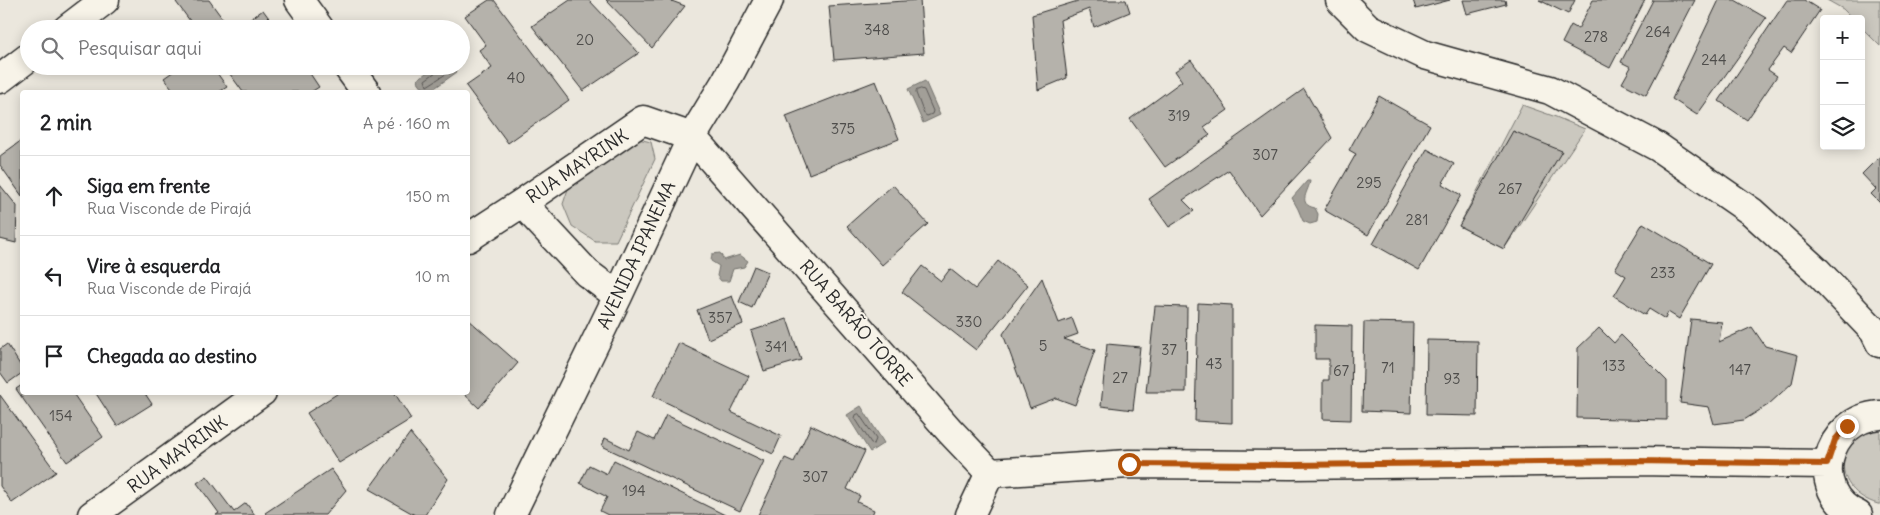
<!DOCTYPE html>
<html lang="pt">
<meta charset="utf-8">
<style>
:root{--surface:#fff;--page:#f6f6f6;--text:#202124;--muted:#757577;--line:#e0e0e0}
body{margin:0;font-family:Delius,sans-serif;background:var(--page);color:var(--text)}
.controls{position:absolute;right:15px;top:15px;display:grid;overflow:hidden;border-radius:5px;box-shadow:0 2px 12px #0003}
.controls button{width:45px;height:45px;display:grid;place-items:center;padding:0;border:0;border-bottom:1px solid var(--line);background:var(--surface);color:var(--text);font:25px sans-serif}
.stop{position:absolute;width:15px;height:15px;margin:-11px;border:4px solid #b45309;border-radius:50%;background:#fff}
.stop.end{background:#b45309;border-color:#fff;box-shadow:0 1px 5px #0008}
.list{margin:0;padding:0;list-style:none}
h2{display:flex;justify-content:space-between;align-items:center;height:65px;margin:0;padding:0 20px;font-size:21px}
h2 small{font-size:16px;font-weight:400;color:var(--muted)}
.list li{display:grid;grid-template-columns:32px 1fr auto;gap:15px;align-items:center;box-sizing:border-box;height:80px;padding:0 20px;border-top:1px solid var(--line)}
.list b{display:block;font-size:19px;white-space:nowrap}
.list p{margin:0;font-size:16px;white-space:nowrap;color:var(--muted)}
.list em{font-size:16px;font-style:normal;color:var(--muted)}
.icon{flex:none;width:28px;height:28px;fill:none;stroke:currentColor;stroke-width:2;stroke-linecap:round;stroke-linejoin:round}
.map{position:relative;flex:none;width:1880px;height:515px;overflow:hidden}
.search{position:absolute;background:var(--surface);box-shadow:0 2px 12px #0003;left:20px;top:20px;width:450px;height:55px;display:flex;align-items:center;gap:12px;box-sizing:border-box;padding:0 18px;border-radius:28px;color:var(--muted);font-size:19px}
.panel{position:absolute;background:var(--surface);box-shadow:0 2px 12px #0003;left:20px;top:90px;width:450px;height:305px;border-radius:5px}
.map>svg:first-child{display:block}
.green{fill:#cbc8bf;stroke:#7b7a75}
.water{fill:#a29f98;stroke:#72716c}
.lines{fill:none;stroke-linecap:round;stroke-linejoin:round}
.shore{stroke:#5b5957;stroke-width:1}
.building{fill:#b5b2ab;stroke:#2b2b2b}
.minor-casing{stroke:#2b2b2b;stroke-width:31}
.minor{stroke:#f7f3e8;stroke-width:28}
.route{stroke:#b45309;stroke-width:6}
.labels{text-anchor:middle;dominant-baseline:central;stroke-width:4;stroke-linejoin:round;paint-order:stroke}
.number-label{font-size:15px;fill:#4e4d4b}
.street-label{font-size:18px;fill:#2b2b2b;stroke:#f7f3e8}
</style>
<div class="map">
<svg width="1880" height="515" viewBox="0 0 1880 515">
<rect width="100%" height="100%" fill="#ebe7dd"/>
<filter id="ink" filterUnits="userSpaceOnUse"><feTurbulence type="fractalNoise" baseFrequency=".02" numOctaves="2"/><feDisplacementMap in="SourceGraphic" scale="10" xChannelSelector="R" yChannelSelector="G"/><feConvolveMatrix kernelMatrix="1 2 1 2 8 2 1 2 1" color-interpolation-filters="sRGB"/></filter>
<g filter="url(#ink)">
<path class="green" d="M1827,0H1880V46L1861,27V19H1853L1843,9Z
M1522,105L1556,117L1585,129L1504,249L1459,226Z
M634,138L651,142L655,159L616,241H595L572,226L563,204L570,183Z
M1880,427V504H1878C1831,490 1832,439 1880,427Z"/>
<path class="water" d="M435,66H453L457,72L429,92H426L417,80Z
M925,81L940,115L923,123L908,89Z
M1307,181H1310C1309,191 1296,204 1315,208L1318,214L1317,222L1310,224L1303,221L1298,209L1292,198Z
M720,253L724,260L740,255L748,261L744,267L733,269L729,281H721L717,276L719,266L711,261L712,254Z
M861,406L884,443L870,452L847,415Z"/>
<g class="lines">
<path class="shore" d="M437,66L436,72L425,80L427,86L449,72V66
M921,89L924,90L933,111L932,114L927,116L924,114L916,93V91Z
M859,414L876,439L874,444L871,443L855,418L856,415Z"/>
</g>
<path class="building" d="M178,0H209L230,29H196L176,2Z
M489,0H494L569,100L508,143L466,86L492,68L479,50L486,45L465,16Z
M570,0H589L639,53L583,91L532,26Z
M606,0H669L685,6L652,48Z
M920,0L924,53L834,60L829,6Z
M1081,0H1126L1130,12L1094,27L1089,9L1060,20L1067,78L1038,90L1032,15Z
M1413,0H1450L1416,9Z
M1463,0H1505L1506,4L1467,14Z
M1539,0H1575L1568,14Z
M1593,0H1645L1610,68L1562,43L1571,25L1578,29Z
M1653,0H1695L1646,95L1622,83L1631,67L1621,62Z
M1719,0H1735L1766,18L1697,115L1672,99Z
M1787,0H1804L1820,10L1791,53L1784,48L1768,70L1777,76L1747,120L1719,101Z
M263,10L277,29H237Z
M1191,60L1228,110L1204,127L1210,135L1165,167L1130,119L1182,81L1175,71Z
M181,66H212L227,87L219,92H175L164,78Z
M224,66H305L319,87L311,92H243Z
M876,81L899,139L809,174L786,116Z
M1304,89L1332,138L1260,215L1229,170L1183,200L1194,211L1169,227L1149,199Z
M1379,96L1430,125L1368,235L1324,210L1356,154L1349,150Z
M1513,131L1562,151L1504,249L1459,226Z
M22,140V196L0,165V156Z
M1427,149L1454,164L1442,184L1461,195L1419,270L1373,244Z
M1880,156V203L1871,194L1876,189L1862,174Z
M0,185L17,206L16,243L0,239Z
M893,185L928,224L882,265L847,226Z
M1643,223L1711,264L1679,319L1668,312L1665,319L1649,309L1645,315L1614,296L1626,276L1615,269Z
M998,261L1028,285L976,350L902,292L922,266L941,281L950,269L975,289Z
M754,266L768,272L752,308L739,302Z
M1042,278L1059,323L1072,318L1078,334L1064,339L1095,350L1075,405L1056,398L1030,408L1003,334Z
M732,296L743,324L708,339L697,310Z
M1198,303L1232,305V423L1195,421Z
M1155,306L1187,307L1186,392H1146Z
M468,319L518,363L479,408L462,392H468Z
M787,319L801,360L764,371L751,331Z
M1691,319L1722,322L1719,342L1752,327L1765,346L1798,355L1792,383L1768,405L1744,420L1714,424L1709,407L1680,403Z
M1364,322L1413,323L1411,413L1362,411Z
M1315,325L1352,326L1351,420L1323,419V380H1329V359H1315Z
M1599,328L1614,343L1621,335L1667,381V420L1577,418L1578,348Z
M1427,340L1478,341L1477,416L1426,415Z
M679,343L749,376L731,412L781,436L773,454L653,396Z
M7,344L22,368V373L8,383L0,372V349Z
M1107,344L1140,347L1133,410L1101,406Z
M22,385V392H72L103,437L67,462L16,389Z
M95,392H144L152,404L117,426Z
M340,392H394L411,419L339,463L307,413Z
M0,395L56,472L12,503L0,486Z
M666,415L764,461L740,511L602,446L605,438L629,450L638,432L654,440Z
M811,425L865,451L847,489L860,496L857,502L874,510L872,515H758L785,458L794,462Z
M410,433L448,479L425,515H415L369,489Z
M614,460L725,515H608L600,511L607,497L580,483L589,465L607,474Z
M331,469L346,490L325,515H267L265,513Z
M207,476L234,512L246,503L255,515H216L219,513L197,483Z"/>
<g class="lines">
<defs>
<path id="minor" d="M299,0L320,29
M1340,0L1368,28L1425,55L1550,90L1658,147L1752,212L1817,271L1874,331L1880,343
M67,29L105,0
M347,66L366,92
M0,79L29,57
M522,203L587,273L618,296
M468,238L522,203L643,120L692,137L950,431L990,473L970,515
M990,473L1129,464L1291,465L1636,461L1827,464
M92,515L262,392
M511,515L618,296L692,137L726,81L769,0
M1858,515C1807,492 1825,419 1880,415"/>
</defs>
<use href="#minor" class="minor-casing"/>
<use href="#minor" class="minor"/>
</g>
</g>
<g class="lines" filter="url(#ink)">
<path class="route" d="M1129,464L1291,465L1636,461L1827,464L1835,440L1847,426"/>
</g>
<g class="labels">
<g class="number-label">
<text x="877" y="29">348</text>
<text x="1658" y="31">264</text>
<text x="1596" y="36">278</text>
<text x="585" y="39">20</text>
<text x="1714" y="59">244</text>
<text x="516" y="77">40</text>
<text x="1179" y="115">319</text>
<text x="843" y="128">375</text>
<text x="1265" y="154">307</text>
<text x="1369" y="182">295</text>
<text x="1510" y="188">267</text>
<text x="1417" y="219">281</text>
<text x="1663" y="272">233</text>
<text x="720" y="317">357</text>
<text x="969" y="321">330</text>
<text x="1043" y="345">5</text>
<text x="776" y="346">341</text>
<text x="1169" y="349">37</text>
<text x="1214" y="363">43</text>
<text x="1614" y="365">133</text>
<text x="1388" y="367">71</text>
<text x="1740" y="369">147</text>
<text x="1341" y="370">67</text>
<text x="1120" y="377">27</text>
<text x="1452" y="378">93</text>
<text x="61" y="415">154</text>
<text x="815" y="476">307</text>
<text x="634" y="490">194</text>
</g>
<g class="street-label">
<text transform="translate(577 166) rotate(-34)">RUA MAYRINK</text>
<text transform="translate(636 255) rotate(-65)">AVENIDA IPANEMA</text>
<text transform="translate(856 323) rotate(49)">RUA BARÃO TORRE</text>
<text transform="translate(177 454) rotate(-36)">RUA MAYRINK</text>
</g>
</g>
</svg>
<div class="controls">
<button>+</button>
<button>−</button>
<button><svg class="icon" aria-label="layers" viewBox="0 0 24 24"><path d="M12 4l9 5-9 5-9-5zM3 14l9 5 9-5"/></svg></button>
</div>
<div class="stop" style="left:1129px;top:464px"></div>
<div class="stop end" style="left:1847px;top:426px"></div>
<div class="search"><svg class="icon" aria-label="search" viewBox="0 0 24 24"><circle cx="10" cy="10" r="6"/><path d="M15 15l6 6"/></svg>Pesquisar aqui</div>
<section class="panel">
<h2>2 min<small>A pé · 160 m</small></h2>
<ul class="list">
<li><svg class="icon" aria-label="ahead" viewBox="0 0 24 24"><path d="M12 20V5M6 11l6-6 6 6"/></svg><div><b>Siga em frente</b><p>Rua Visconde de Pirajá</p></div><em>150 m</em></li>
<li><svg class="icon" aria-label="left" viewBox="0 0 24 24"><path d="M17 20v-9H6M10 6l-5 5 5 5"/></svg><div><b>Vire à esquerda</b><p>Rua Visconde de Pirajá</p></div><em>10 m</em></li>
<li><svg class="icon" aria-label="arrive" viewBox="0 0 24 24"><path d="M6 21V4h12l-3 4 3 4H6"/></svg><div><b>Chegada ao destino</b></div></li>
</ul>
</section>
</div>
